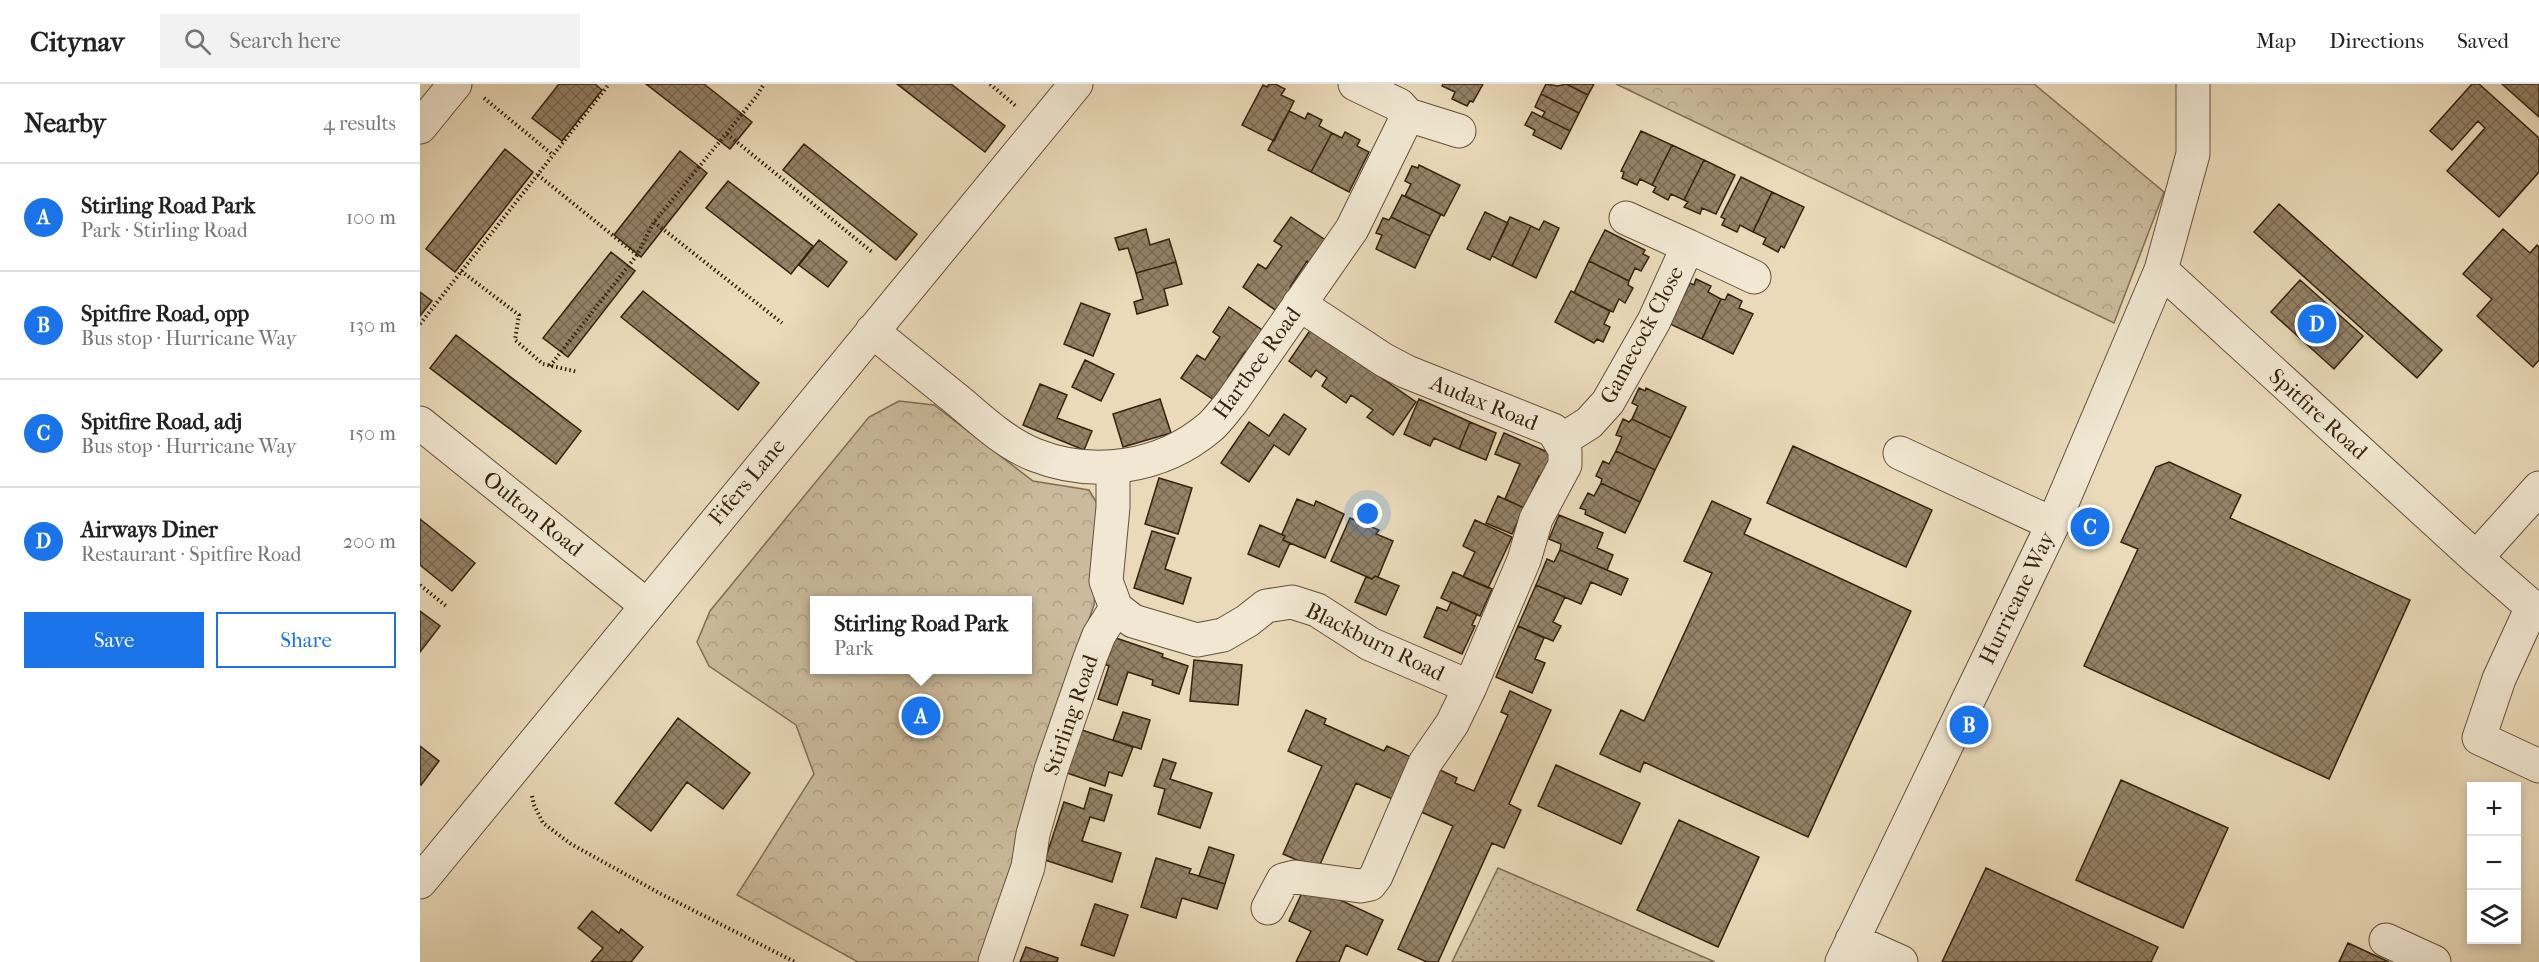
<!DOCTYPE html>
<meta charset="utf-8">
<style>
:root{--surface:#fff;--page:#f2f2f2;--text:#222;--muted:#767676;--line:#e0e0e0;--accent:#1a73e8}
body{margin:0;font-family:"IM FELL French Canon",serif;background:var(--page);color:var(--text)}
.controls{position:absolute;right:18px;bottom:18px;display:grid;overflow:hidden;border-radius:0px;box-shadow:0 3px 9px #0003}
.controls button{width:54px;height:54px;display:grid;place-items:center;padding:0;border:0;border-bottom:2px solid var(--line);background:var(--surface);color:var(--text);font:30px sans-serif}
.you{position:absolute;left:948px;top:430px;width:21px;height:21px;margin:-15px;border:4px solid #fff;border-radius:50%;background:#1a73e8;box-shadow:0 0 0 9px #1a73e833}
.badge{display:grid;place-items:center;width:39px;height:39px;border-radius:50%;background:var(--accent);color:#fff;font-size:20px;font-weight:700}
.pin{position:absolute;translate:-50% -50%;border:3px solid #fff;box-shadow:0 2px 6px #0006}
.popup{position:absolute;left:390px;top:512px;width:222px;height:78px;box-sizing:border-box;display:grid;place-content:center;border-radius:0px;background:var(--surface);filter:drop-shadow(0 2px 4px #0005);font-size:20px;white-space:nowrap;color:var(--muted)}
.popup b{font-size:22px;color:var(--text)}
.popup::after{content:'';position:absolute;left:50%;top:100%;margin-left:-12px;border:12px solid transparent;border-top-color:var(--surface)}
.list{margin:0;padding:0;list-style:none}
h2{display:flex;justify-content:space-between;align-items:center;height:78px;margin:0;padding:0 24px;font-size:26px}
h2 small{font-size:20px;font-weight:400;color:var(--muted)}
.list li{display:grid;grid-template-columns:39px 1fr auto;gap:18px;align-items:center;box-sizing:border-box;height:108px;padding:0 24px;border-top:2px solid var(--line)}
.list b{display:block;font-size:22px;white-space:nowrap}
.list p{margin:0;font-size:20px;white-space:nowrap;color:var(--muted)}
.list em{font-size:20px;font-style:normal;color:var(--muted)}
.actions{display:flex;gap:12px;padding:18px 24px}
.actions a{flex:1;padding:14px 0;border:2px solid var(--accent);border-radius:0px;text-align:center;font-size:21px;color:var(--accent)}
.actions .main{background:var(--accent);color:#fff}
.icon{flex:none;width:33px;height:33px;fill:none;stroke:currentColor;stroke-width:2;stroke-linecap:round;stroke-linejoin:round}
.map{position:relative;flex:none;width:2119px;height:878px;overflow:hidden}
header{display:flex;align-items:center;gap:36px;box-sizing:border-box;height:84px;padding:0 30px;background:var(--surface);border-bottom:2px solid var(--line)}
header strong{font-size:28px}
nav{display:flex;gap:33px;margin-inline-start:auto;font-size:21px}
.search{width:420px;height:54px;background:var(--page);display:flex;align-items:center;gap:15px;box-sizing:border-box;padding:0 21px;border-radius:0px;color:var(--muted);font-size:22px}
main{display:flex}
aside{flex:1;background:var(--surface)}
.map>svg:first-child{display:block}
.grass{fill:url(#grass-dots);stroke:#806e55;stroke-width:1.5}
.forest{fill:url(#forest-crowns);stroke:#806e55;stroke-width:1.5;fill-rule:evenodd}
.building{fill:url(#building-cross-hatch);stroke:#36220e;stroke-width:1.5}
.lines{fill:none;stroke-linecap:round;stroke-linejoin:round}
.minor-casing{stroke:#635039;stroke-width:35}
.path{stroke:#36220e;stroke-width:4;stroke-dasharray:1.5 3;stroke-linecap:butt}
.minor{stroke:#f1e7d2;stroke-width:33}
.labels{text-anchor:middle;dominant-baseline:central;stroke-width:4.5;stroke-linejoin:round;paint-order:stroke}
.street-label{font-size:22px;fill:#36220e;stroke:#f1e7d2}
</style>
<header>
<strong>Citynav</strong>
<div class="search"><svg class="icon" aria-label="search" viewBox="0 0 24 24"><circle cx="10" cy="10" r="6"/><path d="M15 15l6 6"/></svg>Search here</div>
<nav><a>Map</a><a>Directions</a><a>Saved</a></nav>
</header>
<main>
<aside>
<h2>Nearby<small>4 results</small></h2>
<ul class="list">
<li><span class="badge">A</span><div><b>Stirling Road Park</b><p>Park · Stirling Road</p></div><em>100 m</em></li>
<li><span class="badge">B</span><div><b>Spitfire Road, opp</b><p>Bus stop · Hurricane Way</p></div><em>130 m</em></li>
<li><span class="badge">C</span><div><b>Spitfire Road, adj</b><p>Bus stop · Hurricane Way</p></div><em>150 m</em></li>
<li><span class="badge">D</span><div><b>Airways Diner</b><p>Restaurant · Spitfire Road</p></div><em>200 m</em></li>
</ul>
<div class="actions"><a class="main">Save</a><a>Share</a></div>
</aside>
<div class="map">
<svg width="2119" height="878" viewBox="0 0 2119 878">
<defs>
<pattern id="grass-dots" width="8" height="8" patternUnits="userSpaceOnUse" patternTransform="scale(1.5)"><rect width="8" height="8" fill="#cbbb9c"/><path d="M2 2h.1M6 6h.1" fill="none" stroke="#afa085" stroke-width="1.8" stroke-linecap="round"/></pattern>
<pattern id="forest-crowns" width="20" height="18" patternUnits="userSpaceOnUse" patternTransform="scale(1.5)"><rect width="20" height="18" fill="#cbbb9c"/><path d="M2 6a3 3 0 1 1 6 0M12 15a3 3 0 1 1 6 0" fill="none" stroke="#afa085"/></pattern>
<pattern id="building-cross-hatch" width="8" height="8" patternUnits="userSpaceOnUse" patternTransform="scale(1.5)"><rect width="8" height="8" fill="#948267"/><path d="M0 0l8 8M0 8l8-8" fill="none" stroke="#7a6a53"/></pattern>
</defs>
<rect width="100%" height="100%" fill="#eadab9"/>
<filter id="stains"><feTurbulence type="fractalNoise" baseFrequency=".00333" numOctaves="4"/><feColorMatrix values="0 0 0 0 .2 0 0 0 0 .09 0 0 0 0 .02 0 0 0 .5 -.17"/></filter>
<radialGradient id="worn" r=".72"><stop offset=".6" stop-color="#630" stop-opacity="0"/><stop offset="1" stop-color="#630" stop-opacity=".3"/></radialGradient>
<path class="grass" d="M1078,784L1295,878H1032Z"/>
<path class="forest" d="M1196,0H1614L1744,108L1694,239Z
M479,317L514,321L613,397L669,406L681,426L674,521L621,672L596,777L559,878H438L317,811L394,690L376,641L289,582L277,558L290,527L449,333ZM394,516H608V586H394Z"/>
<path class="building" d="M139,0H175L182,6L142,57L112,34Z
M226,0H284L332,38L310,65Z
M477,0H531L585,42L565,68Z
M849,0H855L865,5L861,11L874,17L854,57L822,41L843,1L847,3Z
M1023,0H1063L1053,18L1050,17L1047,22L1032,15L1035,8L1022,2Z
M1126,0L1138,2L1146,0L1168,11L1159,29L1121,10Z
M1146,0H1174L1168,11Z
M2052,0H2059L2119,54V88L2079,133L2027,87L2065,44L2058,37L2032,66L2010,47Z
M2082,0H2119V33Z
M1121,10L1159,29L1150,47L1122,33L1125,28L1115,23Z
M869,27L885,35L888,29L902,36L899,42L912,49L891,88L848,66Z
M1112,28L1150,47L1141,65L1113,51L1115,46L1105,41Z
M1221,47L1252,61L1232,101L1220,95L1217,101L1202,94L1204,88L1201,87Z
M925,48L940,56L937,62L949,68L929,108L891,88L912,49L922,54Z
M384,60L497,150L476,176L363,86Z
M1252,61L1284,76L1264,116L1251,110L1248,116L1233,108L1236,103L1232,101Z
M85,65L113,88L35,188L6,165Z
M260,67L287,89L221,173L194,151Z
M1284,76L1315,91L1296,130L1282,124L1280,130L1264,123L1268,118L1264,116Z
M999,81L1040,101L1024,132L985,112L991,100L985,97L992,82L998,84Z
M1321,93L1352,108L1333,148L1320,141L1317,148L1302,141L1305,135L1301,133Z
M308,97L393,162L371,190L286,124Z
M1352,108L1384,123L1364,164L1361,162L1358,168L1343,160L1346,154L1333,148Z
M982,111L1021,130L1010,152L971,133Z
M1859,120L2022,266L1997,294L1834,148Z
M1065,128L1088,139L1070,176L1047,165Z
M871,133L907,157L891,180L887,177L870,203L873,205L858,228L823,203L838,180L846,185L862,162L854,157Z
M971,133L1010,152L995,184L956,165L962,151L956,149L963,134L969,136Z
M1090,133L1111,142L1092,182L1072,172Z
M1124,137L1139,144L1116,194L1092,182L1111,142L1119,146Z
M726,145L730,161L749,155L756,178L716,189L708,164L699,166L695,154Z
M2083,145L2110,169L2117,161L2119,163V276L2113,283L2057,232L2072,215L2043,190Z
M1185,146L1225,166L1223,170L1229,173L1221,187L1215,184L1209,197L1169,177Z
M399,156L427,178L408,203L379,181Z
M191,168L215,187L148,273L123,254Z
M1169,177L1209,197L1208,201L1213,204L1205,219L1199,215L1193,228L1154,209Z
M756,178L762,200L744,205L748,221L717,230L714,218L723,215L716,189Z
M1276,195L1291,202L1288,208L1301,215L1282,255L1250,240L1270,199L1274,201Z
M1880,196L1943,252L1914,285L1851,228Z
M223,207L339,299L318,326L201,233Z
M1151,207L1190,227L1184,240L1190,243L1183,258L1177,255L1174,259L1135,238Z
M0,208L12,217L0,232Z
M1308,210L1322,217L1319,224L1333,230L1313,270L1282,255L1301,215L1305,216Z
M661,219L690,230L673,272L644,260Z
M809,223L845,248L830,271L825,268L808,293L812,296L797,318L761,294L777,271L785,276L800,253L793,248Z
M891,245L996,318L973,351L947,333L953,326L931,311L926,319L902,302L907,294L896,286L891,293L869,277Z
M36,251L161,347L136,380L10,284Z
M665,276L694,290L681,317L652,303Z
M620,300L647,311L637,334L672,347L664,366L603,341Z
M1219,304L1225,307L1226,304L1266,323L1251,354L1212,335L1218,322L1212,319Z
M740,315L751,349L703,363L693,330Z
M999,315L1050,338L1039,365L1014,354L1010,362L984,350Z
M864,330L886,345L869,371L854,361L829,398L801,379L829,338L849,352Z
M1203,335L1209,338L1212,335L1251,354L1235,386L1196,367L1202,353L1196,351Z
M1050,338L1076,349L1066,376L1039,365Z
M1084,349L1132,370L1122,393L1119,392L1104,424L1085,415L1100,380L1075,370Z
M1373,362L1512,426L1486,483L1347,419Z
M1196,367L1235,386L1220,418L1181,399L1182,395L1176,392L1183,377L1189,380Z
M1749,378L1821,411L1810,434L1990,516L1909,695L1664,582L1718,465L1701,458L1736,383Z
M739,394L772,404L758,450L725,440Z
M1181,399L1220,418L1205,449L1165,430L1166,426L1160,424L1168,409L1174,412Z
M1078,412L1104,424L1092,450L1066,439Z
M877,415L894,422L896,417L924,430L905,474L863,456L865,452L862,450Z
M1292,417L1331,435L1324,450L1491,527L1388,753L1224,678L1220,688L1180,670L1201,626L1224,637L1292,489L1264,477Z
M1139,431L1183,449L1177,464L1193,471L1187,486L1140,466L1141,460L1129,455Z
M930,434L959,446L956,450L973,457L958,493L955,492L952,495L911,477Z
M0,435L55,479L32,507L0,481Z
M1055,436L1092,453L1068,504L1043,493L1055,468L1043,462Z
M840,441L865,452L863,456L870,459L859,483L828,470Z
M732,447L755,454L745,485L771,494L763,520L714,504Z
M1140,466L1208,495L1201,511L1171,498L1161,520L1116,501L1127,475L1134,478Z
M1033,488L1072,505L1060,532L1021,514Z
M955,492L979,502L966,531L935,518L946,493L952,495Z
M1116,501L1145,513L1133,538L1141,542L1133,557L1098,542Z
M1031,518L1057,530L1052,541L1055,542L1042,570L1004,553L1017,523L1027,527Z
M0,527L20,542L0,568Z
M1098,542L1124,554L1115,575L1125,579L1112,609L1076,593Z
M693,553L743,570L742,573L768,582L759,610L732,601L733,596L708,588L697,621L678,615L689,582L684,580Z
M774,576L822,581L818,621L770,617Z
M1090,607L1131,626L1089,720L1101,726L1084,764L1072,759L1018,878H1007L978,865L1033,742L999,727L1018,685L1037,694L1035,699L1054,707L1088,631L1081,628Z
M886,626L906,635L904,640L964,667L967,662L991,673L972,715L936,699L898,785L863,770L902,682L868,667Z
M703,628L730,636L721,665L693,656Z
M258,634L330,689L303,725L267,698L231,747L195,719Z
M662,646L713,663L702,692L689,688L685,702L647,689Z
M0,662L19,677L1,701L0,700Z
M743,675L756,679L750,695L792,709L780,744L738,730L745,705L734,702Z
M1136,681L1220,719L1201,760L1118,722Z
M1701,696L1808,744L1763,844L1656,796Z
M670,704L692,711L684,737L670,733L662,757L701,769L692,798L625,776L644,718L664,725Z
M1259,736L1339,773L1298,863L1217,826Z
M789,763L814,771L805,800L779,792Z
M736,774L771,785L769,789L805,800L797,825L762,814L756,834L721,823Z
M1566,784L1738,863L1731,878H1522Z
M886,800L963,836L947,871L926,861L919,878H876L891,847L869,837Z
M675,820L708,831L694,872L661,861Z
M172,827L199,849L201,845L223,863L211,878H171L183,864L158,844Z
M1928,859L1969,878H1919Z
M606,863L638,874L637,878H600Z"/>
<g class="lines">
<defs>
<path id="minor" d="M935,0L979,21L988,31
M0,43L35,0
M1206,134L1268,162
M1741,186L2056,474
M452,247C482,271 511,295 541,319C563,338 587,360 615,371C673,394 742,384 790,343C798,336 804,327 811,319L932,145L988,31L1039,47
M0,339L226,521
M1142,356L1169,339L1188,318L1234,237L1268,162L1334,193
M1480,369L1633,440
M2119,404L2056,474L2119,529
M2112,523L2079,595L2059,654L2119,682
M696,524L713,537L777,556L803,551L827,537L846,522L872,518L897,526L950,560L1050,603
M0,798L656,0
M848,824L863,796L875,793L940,802L950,800L956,792L1005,679L1032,640L1050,603L1104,476L1116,435L1145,381V366L1133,346L987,288L964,276L879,220
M1432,856L1481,878
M1966,856L2014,878
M575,878L608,783L613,750L631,686L670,574L679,551L696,524L686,497L693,423V384
M1422,878L1633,440L1741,186L1773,70V0"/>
</defs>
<use href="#minor" class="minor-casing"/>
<path class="path" d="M570,0L597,23
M64,14L133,71
M307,50L452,168
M118,91L217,171
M234,138L362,239
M41,187L99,231L95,256L123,280L158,288
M0,240L189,0
M130,282L217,171L234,138L336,13L344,0
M0,501L26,522
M112,712L114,721L123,739L151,760L241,810L375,878"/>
<use href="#minor" class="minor"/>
</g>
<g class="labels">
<g class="street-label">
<text transform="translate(1222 251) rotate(-62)">Gamecock Close</text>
<text transform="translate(837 279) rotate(-54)">Hartbee Road</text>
<text transform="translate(1064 319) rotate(22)">Audax Road</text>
<text transform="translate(1898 330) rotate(42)">Spitfire Road</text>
<text transform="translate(327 398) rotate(-50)">Fifers Lane</text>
<text transform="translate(113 430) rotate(39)">Oulton Road</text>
<text transform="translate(1597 514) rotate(-64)">Hurricane Way</text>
<text transform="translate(955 558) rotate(26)">Blackburn Road</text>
<text transform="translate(651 631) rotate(-71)">Stirling Road</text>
</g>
</g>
<rect width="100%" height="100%" filter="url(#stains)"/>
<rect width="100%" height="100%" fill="url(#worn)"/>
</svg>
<div class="controls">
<button>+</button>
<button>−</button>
<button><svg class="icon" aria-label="layers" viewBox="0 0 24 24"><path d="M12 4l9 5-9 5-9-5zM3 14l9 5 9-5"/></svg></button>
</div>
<div class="you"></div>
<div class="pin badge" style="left:501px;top:632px">A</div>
<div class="popup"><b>Stirling Road Park</b>Park</div>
<div class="pin badge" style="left:1549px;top:641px">B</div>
<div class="pin badge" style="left:1670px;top:443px">C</div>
<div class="pin badge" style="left:1897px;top:240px">D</div>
</div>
</main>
